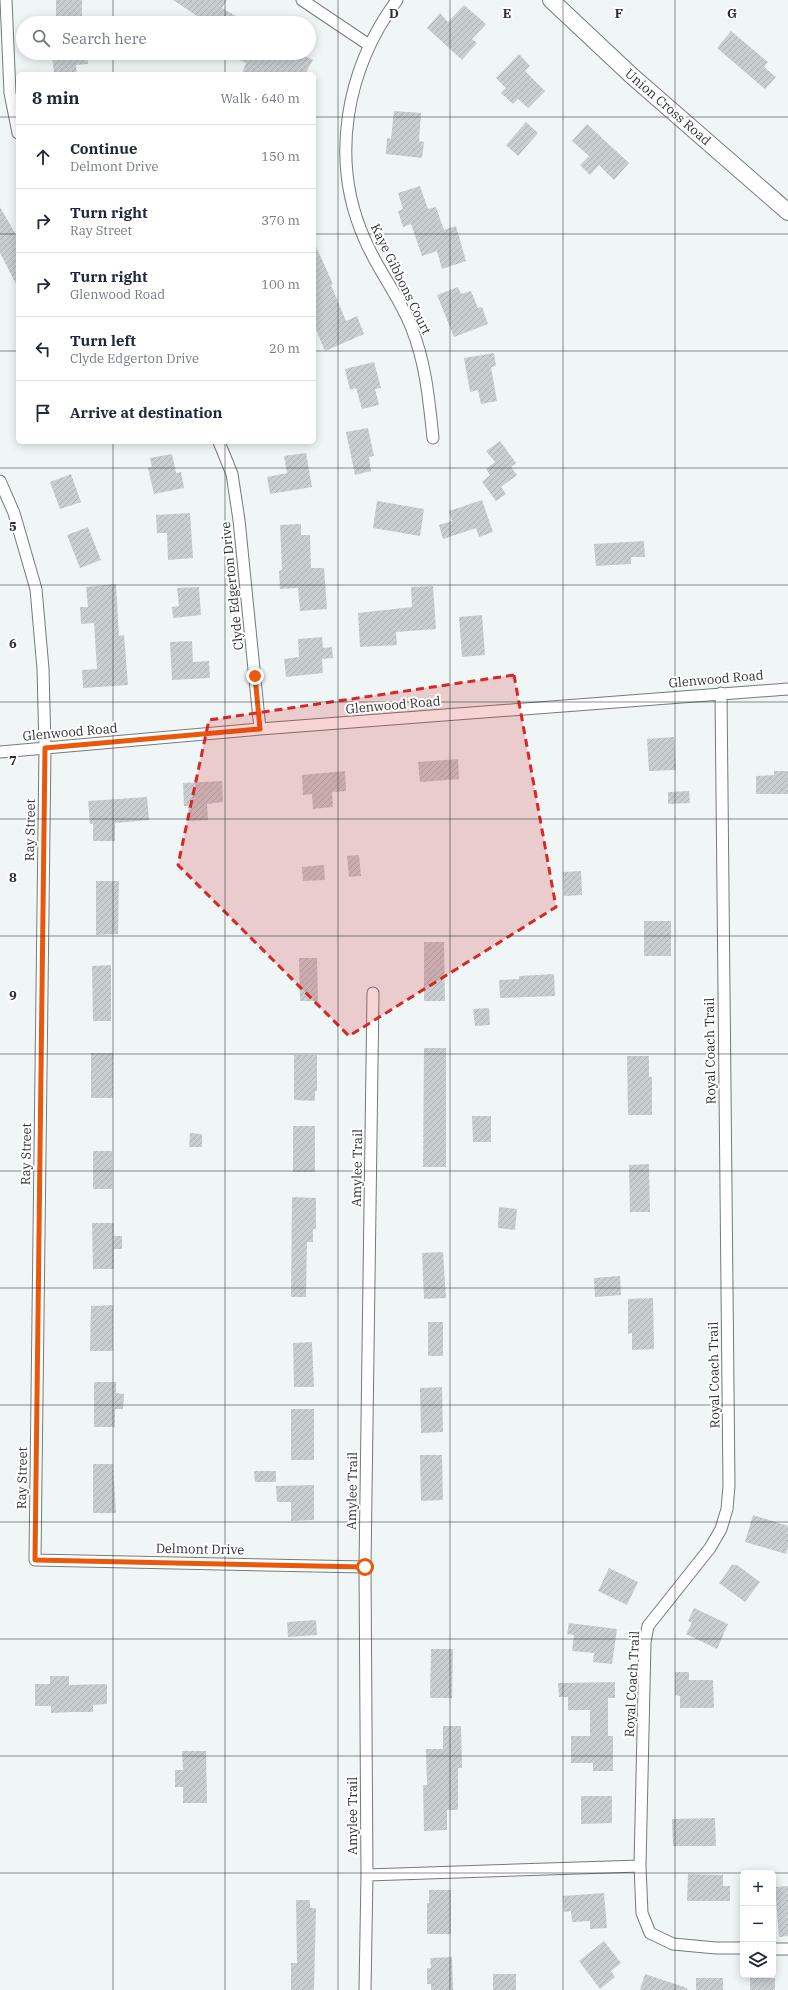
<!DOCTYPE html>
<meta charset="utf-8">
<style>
:root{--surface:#fff;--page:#f2f2f3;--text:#1f2937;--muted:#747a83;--line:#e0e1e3}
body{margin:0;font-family:"IBM Plex Serif",serif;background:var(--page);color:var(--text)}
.controls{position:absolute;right:12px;bottom:12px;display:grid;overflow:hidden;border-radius:6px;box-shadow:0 2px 10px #0003}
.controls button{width:36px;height:36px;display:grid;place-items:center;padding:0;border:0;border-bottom:1px solid var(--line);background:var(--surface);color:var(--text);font:20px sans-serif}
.stop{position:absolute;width:12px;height:12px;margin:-9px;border:3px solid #ea580c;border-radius:50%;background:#fff}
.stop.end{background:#ea580c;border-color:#fff;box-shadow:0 1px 4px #0008}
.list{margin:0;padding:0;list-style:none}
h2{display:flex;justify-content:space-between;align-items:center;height:52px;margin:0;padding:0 16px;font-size:17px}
h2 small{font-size:13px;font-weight:400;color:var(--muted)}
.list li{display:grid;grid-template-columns:26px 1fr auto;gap:12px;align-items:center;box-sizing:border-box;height:64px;padding:0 16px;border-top:1px solid var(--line)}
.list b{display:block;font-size:15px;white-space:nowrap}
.list p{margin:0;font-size:13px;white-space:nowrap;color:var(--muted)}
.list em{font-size:13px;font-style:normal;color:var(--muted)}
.icon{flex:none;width:22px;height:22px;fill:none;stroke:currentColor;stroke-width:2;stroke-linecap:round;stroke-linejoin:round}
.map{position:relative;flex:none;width:788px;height:1990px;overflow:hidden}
.search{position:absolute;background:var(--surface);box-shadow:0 2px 10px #0003;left:16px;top:16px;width:300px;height:44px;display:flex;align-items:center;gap:10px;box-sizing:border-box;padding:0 14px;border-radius:22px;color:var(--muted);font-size:15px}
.panel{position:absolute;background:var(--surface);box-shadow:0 2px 10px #0003;left:16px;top:72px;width:300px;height:372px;border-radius:6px}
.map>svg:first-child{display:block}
.building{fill:url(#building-hatch)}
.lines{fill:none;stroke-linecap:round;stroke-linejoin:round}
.street-casing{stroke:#757a7b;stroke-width:13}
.secondary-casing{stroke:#757a7b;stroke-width:18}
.street{stroke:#fff;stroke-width:11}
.secondary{stroke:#fff;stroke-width:16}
.route{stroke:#ea580c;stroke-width:5}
.marked{fill:#d62828;fill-opacity:0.2;stroke:#d62828;stroke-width:3;stroke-dasharray:8 5;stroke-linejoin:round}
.grid{fill:none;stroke:#2e3030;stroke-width:1;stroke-opacity:0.55}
.labels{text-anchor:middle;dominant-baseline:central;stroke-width:4;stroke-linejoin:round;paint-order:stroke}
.street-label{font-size:13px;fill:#2e3030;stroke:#fff}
.grid-label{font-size:13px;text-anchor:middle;font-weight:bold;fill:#2e3030;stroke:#fff;stroke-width:4;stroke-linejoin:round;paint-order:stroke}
</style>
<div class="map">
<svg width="788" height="1990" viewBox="0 0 788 1990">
<defs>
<pattern id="building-hatch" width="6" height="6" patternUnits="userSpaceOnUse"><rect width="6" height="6" fill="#c9ced0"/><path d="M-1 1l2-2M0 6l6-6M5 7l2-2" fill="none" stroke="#adb1b3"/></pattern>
</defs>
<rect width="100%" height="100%" fill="#f0f5f6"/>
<path class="building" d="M56,0H82V23H56Z
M173,0H227L222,8L248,23H193L197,16Z
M464,5L486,24L472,39L477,43L462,60L427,28L440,13L448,22Z
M731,31L768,62L764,67L776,77L765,89L717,48Z
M52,53H87L88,64L76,65L77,74H54Z
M224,53H298L313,60L305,74H242L246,63Z
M519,54L530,66L525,71L545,91L528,108L518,99L513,104L501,93L506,88L496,78Z
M394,111L421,113L419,141L424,142L422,158L386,154L387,138L391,139Z
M526,122L538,133L518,156L506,145Z
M587,124L629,163L614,180L599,165L590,175L580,165L589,156L572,141Z
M420,186L428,209L436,207L444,230L456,226L466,261L442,269L437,251L422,256L411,224L403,227L398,211L403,209L398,193Z
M0,207L18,238V288L0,253Z
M314,242L333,284L331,285L346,321L357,316L364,334L325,351L314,325Z
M458,287L461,294L471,291L478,308L482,307L488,324L454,337L437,295Z
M494,353L496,366L491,367L497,401L481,404L478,390L470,392L464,358Z
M374,362L381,388L375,389L379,405L362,409L356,388L350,390L345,369Z
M368,428L374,456L369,457L371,471L355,475L346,432Z
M500,441L516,463L511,467L517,475L501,487L506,494L496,501L482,482L490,475L486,469L495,462L486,451Z
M306,453L312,487L270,494L267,477L287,473L284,456Z
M172,454L176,473L181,472L184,488L154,494L148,468L152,467L150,458Z
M71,474L81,502L60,509L50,482Z
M482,500L493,532L479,537L476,528L443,539L439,525L452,521L449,511Z
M377,501L424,509L420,536L373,528Z
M190,513L193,558L168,560L167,533H157L156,515Z
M301,524V535H310L311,568H324L327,609L300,611L298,588L280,589L279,571L282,570L280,525Z
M88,527L101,560L80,568L67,535Z
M644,541L645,557H631V564L596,566L594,544Z
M116,584L119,636L124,635L128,685L83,688L82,670L97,669L94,623L81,624L80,607H88L86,587Z
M433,586L436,629L396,632L397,645L360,647L358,613L412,607L411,587Z
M199,587L201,615L173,618L172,607L179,606L177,588Z
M482,615L485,655L462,657L459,617Z
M322,637L323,648L332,647L333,658L322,659L323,673L286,677L284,659L299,657L298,639Z
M192,641L193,662L209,661L210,678L172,680L170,642Z
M674,737L676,770L649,771L647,739Z
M458,759L459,779L420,782L418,762Z
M345,771L346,791L332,792L333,807L313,809L312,794L303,795L302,775Z
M774,771H788V794H756V776L774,775Z
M222,781L223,802L207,804L208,820L189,821L188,806H184L183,783Z
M689,791L690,803L668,804V792Z
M147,797L149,820L115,823V841H93V824H90L88,801Z
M359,855L361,876L349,877L347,856Z
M324,865L325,880L303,881L302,867Z
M581,871L582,895L564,896L563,872Z
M96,881H119L118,934L96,935Z
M644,921H671V956H644Z
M424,942H444L445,1001H424Z
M299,958H317L318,1001H300Z
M111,965V1021H93L92,966Z
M554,974L555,996L500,998L499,980L519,979V976Z
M489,1008L490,1025L475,1026L473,1009Z
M424,1048H446V1167H423Z
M91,1053H113V1098H91Z
M294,1055H317V1091H315V1101L294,1100Z
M627,1056H649V1077H652V1115H628Z
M472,1116H491V1142H473Z
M293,1126H315V1172H293Z
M190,1133L202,1134V1147H189Z
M93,1151H112V1189H93Z
M649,1164L650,1212H630L629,1165Z
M292,1197L316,1198V1229H313V1242H307L306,1297H291Z
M499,1207L517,1209L515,1230L498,1228Z
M92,1223H114V1236H122V1249H114V1269H93Z
M443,1252L446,1298L424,1299L422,1253Z
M620,1276L621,1295L595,1297L594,1278Z
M653,1298L654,1349L632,1350V1333L628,1334V1299Z
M113,1305V1351H90L91,1306Z
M428,1322H443V1356H428Z
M312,1342L314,1387H294L293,1343Z
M94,1382H116V1393L124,1394L123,1409H115V1427H94Z
M442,1387L443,1432L421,1433L420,1388Z
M291,1409H314V1460H291Z
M420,1455H442L443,1500L421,1501Z
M93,1464H113L116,1513H93Z
M254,1471H276V1482H255Z
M314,1485V1520L291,1521V1502H277L276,1486Z
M753,1515L788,1526V1546L786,1554L745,1542Z
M732,1565H737L760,1582L745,1602L719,1583Z
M609,1568L638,1582L627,1605L598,1591Z
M694,1608L728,1624L717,1649L686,1634L692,1623L688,1621Z
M316,1620L317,1635L288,1637L287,1622Z
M569,1623L617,1629L612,1664L593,1662L594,1653L572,1651L574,1635L567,1634Z
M431,1649H453L452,1698H430Z
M675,1672H689V1680H713L714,1708H680V1696L675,1695Z
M50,1676H69V1685L107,1684V1704L93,1705V1712H72L51,1713V1706H35V1684H50Z
M615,1682V1698H608V1736H613V1771H593V1763H571V1736H590V1710H568V1697H559L558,1683Z
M443,1726H461L462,1768H458V1810H447V1830L424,1831L423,1785H427L426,1749H443Z
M182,1751H206L207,1803H183V1787H175V1770H183Z
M581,1796H612V1823L581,1824Z
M715,1818L716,1846H673L672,1819Z
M688,1874L723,1875V1886H730V1901H687Z
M788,1886V1936L779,1937L775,1887Z
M429,1890H451V1934H427V1903H429Z
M604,1893L607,1928L590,1929V1921L572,1922L571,1911L564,1912L563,1896Z
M296,1900H310V1908H316L314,1990H291V1963H297Z
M604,1941L621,1963L611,1971L615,1977L600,1989L579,1961Z
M452,1957L453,1990H431V1984H427V1968H431L430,1958Z
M493,1974H516V1990H493Z
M645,1974L687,1988V1990H640Z
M696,1978H723V1990H696Z
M750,1978H775V1990H750Z"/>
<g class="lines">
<defs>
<path id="street" d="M6,0L10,93L18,133
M302,0L369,45
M397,0C346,69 329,160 365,240C378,271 400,297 412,329C426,364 429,401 433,438
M219,442L232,474L239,520L260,729
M0,481L14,513L36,589L43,669L45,748L35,1560L365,1567
M721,693L729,1486L727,1509L721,1529L710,1548L648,1626L645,1642L640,1866L642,1913L650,1933L673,1944L716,1948H743
M0,752L260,729L788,689
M367,1875L640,1866
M773,1949H788
M365,1990L367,1875L365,1567L373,993"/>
<path id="secondary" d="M551,0L632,76L788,212"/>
</defs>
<use href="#street" class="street-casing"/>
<use href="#secondary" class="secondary-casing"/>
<use href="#street" class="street"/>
<use href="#secondary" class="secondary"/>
</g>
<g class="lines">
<path class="route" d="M255,676L260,729L45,748L35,1560L365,1567"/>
</g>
<path class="marked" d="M514,675L556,907L349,1036L178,865L209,720Z"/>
<path class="grid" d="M113,0V23M225,0V23M338,0V1990M450,0V1990M563,0V1990M675,0V1990M113,53V74M225,53V74M0,117H18M314,117H788M0,234H18M314,234H788M0,351H18M314,351H788M113,442V1990M225,442V1990M0,468H788M0,585H788M0,702H788M0,819H788M0,936H788M0,1054H788M0,1171H788M0,1288H788M0,1405H788M0,1522H788M0,1639H788M0,1756H788M0,1873H788"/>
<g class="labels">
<g class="street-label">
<text transform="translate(668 107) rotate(41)">Union Cross Road</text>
<text transform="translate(401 279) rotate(64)">Kaye Gibbons Court</text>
<text transform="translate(232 586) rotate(-96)">Clyde Edgerton Drive</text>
<text transform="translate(716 679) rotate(-5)">Glenwood Road</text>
<text transform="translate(393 705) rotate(-5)">Glenwood Road</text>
<text transform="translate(70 732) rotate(-5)">Glenwood Road</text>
<text transform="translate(30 830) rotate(-89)">Ray Street</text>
<text transform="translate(710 1051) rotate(-91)">Royal Coach Trail</text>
<text transform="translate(26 1154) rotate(-89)">Ray Street</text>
<text transform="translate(357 1168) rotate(-89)">Amylee Trail</text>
<text transform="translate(714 1375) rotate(-91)">Royal Coach Trail</text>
<text transform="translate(22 1478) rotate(-89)">Ray Street</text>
<text transform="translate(352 1491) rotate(-89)">Amylee Trail</text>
<text transform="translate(200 1549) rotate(1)">Delmont Drive</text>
<text transform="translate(632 1684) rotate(-87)">Royal Coach Trail</text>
<text transform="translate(352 1816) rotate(-90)">Amylee Trail</text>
</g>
</g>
<g class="grid-label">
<text x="394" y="18">D</text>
<text x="507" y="18">E</text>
<text x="619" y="18">F</text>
<text x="732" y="18">G</text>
<text x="13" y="531">5</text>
<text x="13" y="648">6</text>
<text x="13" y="765">7</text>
<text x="13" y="882">8</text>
<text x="13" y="1000">9</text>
</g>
</svg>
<div class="controls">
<button>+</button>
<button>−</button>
<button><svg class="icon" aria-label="layers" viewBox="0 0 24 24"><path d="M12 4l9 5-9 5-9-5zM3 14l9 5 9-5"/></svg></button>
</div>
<div class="stop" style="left:365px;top:1567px"></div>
<div class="stop end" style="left:255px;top:676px"></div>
<div class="search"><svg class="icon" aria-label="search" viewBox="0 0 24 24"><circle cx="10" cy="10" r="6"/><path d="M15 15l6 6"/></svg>Search here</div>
<section class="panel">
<h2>8 min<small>Walk · 640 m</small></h2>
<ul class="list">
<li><svg class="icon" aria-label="ahead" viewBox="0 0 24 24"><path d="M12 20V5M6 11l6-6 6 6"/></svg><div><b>Continue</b><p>Delmont Drive</p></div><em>150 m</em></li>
<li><svg class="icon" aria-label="right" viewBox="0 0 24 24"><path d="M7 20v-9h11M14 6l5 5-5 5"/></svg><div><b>Turn right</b><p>Ray Street</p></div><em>370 m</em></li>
<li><svg class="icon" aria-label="right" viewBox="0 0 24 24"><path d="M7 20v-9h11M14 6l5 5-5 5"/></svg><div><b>Turn right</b><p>Glenwood Road</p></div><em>100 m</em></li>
<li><svg class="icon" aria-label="left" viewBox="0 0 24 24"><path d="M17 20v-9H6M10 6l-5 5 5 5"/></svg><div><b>Turn left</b><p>Clyde Edgerton Drive</p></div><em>20 m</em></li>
<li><svg class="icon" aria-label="arrive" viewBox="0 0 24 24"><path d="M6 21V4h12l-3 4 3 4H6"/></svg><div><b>Arrive at destination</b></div></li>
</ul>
</section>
</div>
